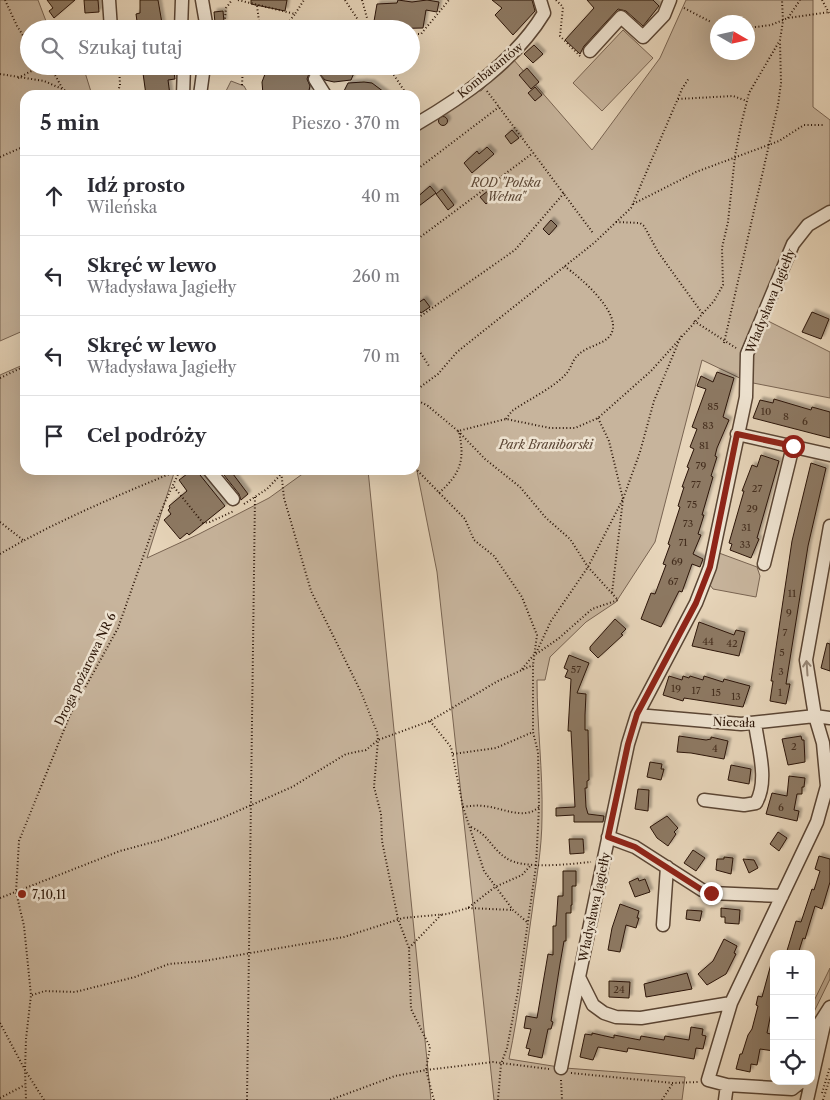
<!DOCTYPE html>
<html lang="pl">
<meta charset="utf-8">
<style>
:root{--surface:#fff;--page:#f2f2f3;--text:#2b2b33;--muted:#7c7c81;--line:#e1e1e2}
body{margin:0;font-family:"Libre Caslon Text",serif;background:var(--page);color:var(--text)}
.controls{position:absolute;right:15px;bottom:15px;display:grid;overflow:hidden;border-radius:10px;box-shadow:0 5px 20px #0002}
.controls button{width:45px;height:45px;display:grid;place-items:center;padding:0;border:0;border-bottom:1px solid var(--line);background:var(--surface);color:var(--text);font:25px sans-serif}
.compass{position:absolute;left:710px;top:15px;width:45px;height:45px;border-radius:50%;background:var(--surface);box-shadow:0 5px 20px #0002;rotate:99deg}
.stop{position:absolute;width:15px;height:15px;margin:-11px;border:4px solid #8f2418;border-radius:50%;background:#fff}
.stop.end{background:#8f2418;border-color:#fff;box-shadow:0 1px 5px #0008}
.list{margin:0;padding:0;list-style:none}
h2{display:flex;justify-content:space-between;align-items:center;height:65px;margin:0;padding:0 20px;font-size:21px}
h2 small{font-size:16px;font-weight:400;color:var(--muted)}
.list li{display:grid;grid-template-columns:32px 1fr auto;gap:15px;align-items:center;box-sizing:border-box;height:80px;padding:0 20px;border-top:1px solid var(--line)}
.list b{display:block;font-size:19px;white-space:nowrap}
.list p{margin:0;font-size:16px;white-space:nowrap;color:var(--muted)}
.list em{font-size:16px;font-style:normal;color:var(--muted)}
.icon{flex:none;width:28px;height:28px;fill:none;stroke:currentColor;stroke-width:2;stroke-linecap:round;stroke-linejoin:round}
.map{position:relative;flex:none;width:830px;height:1100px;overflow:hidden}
.search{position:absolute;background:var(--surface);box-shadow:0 5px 20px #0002;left:20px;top:20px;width:400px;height:55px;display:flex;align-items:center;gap:12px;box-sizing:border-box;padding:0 18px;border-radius:28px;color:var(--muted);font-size:19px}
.panel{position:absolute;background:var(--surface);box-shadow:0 5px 20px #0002;left:20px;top:90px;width:400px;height:385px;border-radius:15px}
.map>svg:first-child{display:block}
.green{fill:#c7b49c;stroke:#796452;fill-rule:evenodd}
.building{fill:#8d7964;stroke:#2b1507;filter:url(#shadow)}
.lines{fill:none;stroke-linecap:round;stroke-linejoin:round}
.minor-casing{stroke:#5a4534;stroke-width:15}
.path{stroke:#2b1507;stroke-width:2;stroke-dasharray:1 2.5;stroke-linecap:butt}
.minor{stroke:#efe4d2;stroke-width:12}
.oneway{stroke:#978777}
.route{stroke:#8f2418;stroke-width:6}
.poi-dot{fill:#8f2418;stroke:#efe4d2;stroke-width:2}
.labels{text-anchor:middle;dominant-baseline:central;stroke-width:5;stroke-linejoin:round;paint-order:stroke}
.number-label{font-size:10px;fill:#442e1e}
.street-label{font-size:12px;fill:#2b1507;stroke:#efe4d2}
.park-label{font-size:12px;font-style:italic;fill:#5a4534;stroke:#efe4d2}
.poi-label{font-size:12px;fill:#2b1507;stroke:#efe4d2;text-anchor:start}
</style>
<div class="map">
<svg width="830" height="1100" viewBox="0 0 830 1100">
<defs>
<filter id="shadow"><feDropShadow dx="3" dy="-3" stdDeviation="1" flood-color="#0004"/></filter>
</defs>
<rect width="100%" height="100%" fill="#e7d5ba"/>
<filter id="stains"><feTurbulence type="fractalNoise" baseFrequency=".004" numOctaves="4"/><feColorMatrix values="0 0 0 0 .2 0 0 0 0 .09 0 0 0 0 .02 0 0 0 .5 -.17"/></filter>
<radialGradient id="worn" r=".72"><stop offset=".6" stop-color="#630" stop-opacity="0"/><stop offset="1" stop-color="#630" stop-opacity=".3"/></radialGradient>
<path class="green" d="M0,0H38L49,29H29V66H83L92,95H25V330L0,341Z
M686,0H813V107L830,120V209L806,233L784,275L768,321L830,352V398L748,382L702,360L655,542L616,602L586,622L550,657L545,680H537C537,726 543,771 542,817C542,849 536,880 532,912C525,961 519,1010 509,1059L565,1068L685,1077L682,1100H494L437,572L415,461V130L474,90L481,91L513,59L592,150L660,58ZM718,22H748V52H718Z
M623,30L653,58L602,111L573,83Z
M231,81L244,86L249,95H224Z
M25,364V470H175L147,558L199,534L269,498L308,470H368L431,1100H0V375Z
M719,553L757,567L760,576L756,597L713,589L710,585Z
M830,968V979L811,1018V1007Z"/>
<path class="building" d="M47,0H75L54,18L49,11L53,8Z
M84,0H98L99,12L85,13Z
M140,0H158L163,29H138L136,14L140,13Z
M251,0H287L285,11L251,4Z
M398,0L412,2L427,0L439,2L437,12L426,10L423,28L377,29L373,27L377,4L397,3Z
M492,0H532L535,11L513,35L495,15L502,8Z
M587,0H653L659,6L643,26L626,11L618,9L584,46L580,54L565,40L594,8Z
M223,11L224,22L215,23L214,12Z
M534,45L543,54L533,63L524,54Z
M142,66H173L175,79L168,80L170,95H146Z
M272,66H357L351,80L334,82L325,80L318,72L310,71L307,79L310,86L308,95H263L262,82L265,74Z
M527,68L539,82L531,89L519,75Z
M364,82L372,83L388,95H342L348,83Z
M535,87L542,95L535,101L528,93Z
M438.5 121a4.5 4.5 0 1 1 9 0a4.5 4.5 0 1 1-9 0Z
M512,130L519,138L511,144L505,136Z
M487,147L494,154L472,173L464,163L477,151L479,154Z
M430,186L436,193L415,209V199Z
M442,189L454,205L448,210L436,194Z
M488,191L494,197L486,204L480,197Z
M551,220L557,226L549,235L543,229Z
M424,299L430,307L421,313L415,305Z
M812,312L829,319L821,339L802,332Z
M717,372L734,378L723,417L729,420L717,448L715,456L717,457L711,476L713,477L702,515H704L698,534L701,535L693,554L703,559L700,567L692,564L682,592L679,591L661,627L641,619L651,593L655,594L666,565L663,564L670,545L668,544L680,507L678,506L684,487H682L689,468L687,467L694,449L690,447L697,429L692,427L706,389L697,386L701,376L713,382Z
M774,399L811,410L812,407L830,412V438L753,418L760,400L773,403Z
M761,455L779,461L757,538L759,539L751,558L730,550L732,544L729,543L744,491H742L752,465L757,467Z
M811,463L826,468L808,546L786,684H790L786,704L770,701L773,681H771L792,541Z
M184,470H196L225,506L189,535L187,533L180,539L164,520L171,514L168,510L170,508L169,506L187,491L179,480L187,474Z
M220,470H230L248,494L241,500L239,494Z
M615,619L626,629L621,634L623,635L598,658L590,650V647Z
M699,622L734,635L736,630L745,632L739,656L692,646Z
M827,643L830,644V671L821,668Z
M569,655L589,663L577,693L586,694L585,715V730H588L589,780L587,781V788H585L586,807L588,814L604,816L603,822H574V815L556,816V808L575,807L571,731H568L571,679L565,677L568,670L564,668Z
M669,676L682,680L683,676L689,678L690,676L703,680L704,676L723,682L724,679L750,686L743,707L684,698L683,701L663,695Z
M679,736L706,740L711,739V737L728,741L724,759L691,753L677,752Z
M801,736L802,740H804L805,762L788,765L782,739Z
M650,762L662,764L661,769H664L661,780L647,777Z
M731,765L751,769L749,784L728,780Z
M789,776L805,778L804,787H802V794H797L794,810L799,811L797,821L766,814L772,793L787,796Z
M638,789L649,790L648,811L635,809Z
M667,816L678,828L674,832L676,834L668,846L657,838L650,827Z
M778,832L787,838L779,851L770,844Z
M569,839H583L584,853L570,854Z
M693,850L705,858L696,871L684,863Z
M819,856L830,859V882L822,909L815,906L805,939L803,938L798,954H786L796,921L801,922L812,889L814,890L820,871L815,869Z
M724,857L733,858L731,874L716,870L717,859H724Z
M743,859L754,860L758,868L749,873Z
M563,871H576V886H572V905H571V913H566V941H564L560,964L551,1021L553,1022L551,1029H548L542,1058L528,1055L530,1049L526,1048L531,1029L524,1028L526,1016L537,1018L548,954L553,955V926H556L558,896H563Z
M638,878L639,881L645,879L650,892L635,897L629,882Z
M620,904L639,911L637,918H639L636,928L626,925L620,952L608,950L612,928Z
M721,908L740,910L739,924L725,923V917H721Z
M687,910L702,911L700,921L686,919Z
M724,939L737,946L734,953L736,954L726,974L707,985L698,974L713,961Z
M771,964H774V998L767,1033L774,1035V1051L760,1049L757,1065L751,1064L750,1072L736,1069L740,1054H742L748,1035L752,1029L758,1006L756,1005L758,996L762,997Z
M687,973L692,989L646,997L644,984Z
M609,981L630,982L629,998L609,997Z
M691,1027L703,1029L702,1035L706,1036L703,1049L696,1048L694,1059L628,1048L627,1052L598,1047L593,1060L580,1057L585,1034L592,1035V1033L614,1038V1035L640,1040L641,1036L664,1040L665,1036L689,1040Z"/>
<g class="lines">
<defs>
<path id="minor" d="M109,0L111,29
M202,0L207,29
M181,29L182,0
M590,51L621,17L643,37L664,15L670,0
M315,79L325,95
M183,95L184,66
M200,95L204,66
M415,125C463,97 515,61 544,13L540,0
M737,434L830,455
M209,470L233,499
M764,564L793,446
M637,715L741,724L815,716L830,718
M704,800L744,805L756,803C769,780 758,748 755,723
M608,837L635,847L702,890L711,893L782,896
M663,925L667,867
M731,1003L641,1018L616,1017L604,1013L593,1005L579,977L628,744L637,715L696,603L710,567L746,397L747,354L793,244L808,225L830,212
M811,1037L830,1007
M561,1068L579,977
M802,1081L792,1089L727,1085L708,1080L731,1003L817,822L827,786L823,743L815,716L806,660L830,526
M725,1100L727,1085
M807,1100L826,1016"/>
</defs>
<use href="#minor" class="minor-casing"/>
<path class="path" d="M5,0L17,26L29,45
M238,0L295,14L304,0
M345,0L364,29
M362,0L370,29
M556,0L563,7L560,36L580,56
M822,0L829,13
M257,6L260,29
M684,8L711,22
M788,18L800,0
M748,28L771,25L788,18L830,12
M224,29L226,8L232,0
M283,29L295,14
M411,34H421L449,0
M50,66L66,95
M388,66L407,95
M0,74L44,81L76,95
M18,78L41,66
M242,85L243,66
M487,91L593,233
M117,95L120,85L119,66
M678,99L733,96L747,101
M0,157L25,146
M415,171L499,107
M633,204L696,172L779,141L804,125H824
M616,222L640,223L644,226L658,252L702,313
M415,241L533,153
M415,320L515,250L564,193
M694,321L736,348
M724,343L778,105L781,83L780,42
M415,344L429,366
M0,378L25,366
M415,391L438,374L457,352L594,243L631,208L682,89L689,78
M415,399L428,406L458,431L506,419L550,428H575L598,418L651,371L714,301L723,285L722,248L728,222L735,156L741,125L749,93L780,40L783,21L782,0
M598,418L609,441L623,499L612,593
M506,419L512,411C529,399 552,389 566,374C571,369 572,360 578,355C586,347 600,345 608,338C629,318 579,276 564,266
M458,431L485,459L520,487L546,518L570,539L588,567L618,600L592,609L558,639L536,654
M415,468L465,519L474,540L494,556L522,597L537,635L533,665V732L538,752L539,807L536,866L518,991L507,1048L501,1064L498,1100
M281,470L284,498L311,591L361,692L377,732L378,740L374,787L381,814L382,841L398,919L409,948L411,1009L430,1047L426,1070L395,1076L330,1100
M174,487L203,523L210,522L234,511
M439,493C461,473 465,460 459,432
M244,504L267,489L285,470
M0,522L23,540
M0,554C56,521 119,495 179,470
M522,669L537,651L551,621L588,567L623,499L640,452L654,401L681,336
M430,721L451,747L463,807L484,871L513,910L527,922
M453,754L496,748L533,732
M463,807C470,806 476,805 483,806C501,807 524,821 539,807
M471,827C489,835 491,848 506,858C523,870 570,864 591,862
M0,898L120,851L161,840L222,818L292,787L346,754L366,750L378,740L430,721L498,681L533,665
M468,908L513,910
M409,948L442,914
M32,995L45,991L75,992L135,977L169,964L204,961L344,937L403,918L447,914L468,908L495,887L522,875L531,865
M0,1023L25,1070L26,1100
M571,1073L673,1083L698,1082
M561,1080L562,1100
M822,1093L830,1067
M0,1098L25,1085
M44,1100L25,1070L26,1039L31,995L24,926L16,892L19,841L70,715L118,628L154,526L180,470
M247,1100L255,496
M434,1100L426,1070L493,1062L549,1069
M662,1100L673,1083
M823,1100L830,1078"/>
<use href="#minor" class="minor"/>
</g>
<defs><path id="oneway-shaft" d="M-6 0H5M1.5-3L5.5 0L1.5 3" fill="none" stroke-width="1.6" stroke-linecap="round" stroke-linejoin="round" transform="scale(1.25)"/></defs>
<use class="oneway" href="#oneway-shaft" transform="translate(807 668) rotate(-94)"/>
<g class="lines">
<path class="route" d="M711,893L702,890L635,847L608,837L628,744L637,714L696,603L710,567L737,434L793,446"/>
</g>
<circle class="poi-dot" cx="22" cy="894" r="5"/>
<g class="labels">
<g class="number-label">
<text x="713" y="406">85</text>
<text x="766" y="411">10</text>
<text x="786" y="416">8</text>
<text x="805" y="421">6</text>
<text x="708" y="425">83</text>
<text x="704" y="445">81</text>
<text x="701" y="465">79</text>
<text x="696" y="484">77</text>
<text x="757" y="488">27</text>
<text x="692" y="504">75</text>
<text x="752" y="508">29</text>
<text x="688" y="523">73</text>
<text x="746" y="527">31</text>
<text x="683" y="542">71</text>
<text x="745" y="544">33</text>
<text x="677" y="561">69</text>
<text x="673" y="581">67</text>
<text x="792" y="593">11</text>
<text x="789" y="612">9</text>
<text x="785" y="632">7</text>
<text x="708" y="641">44</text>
<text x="732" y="643">42</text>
<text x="782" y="652">5</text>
<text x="576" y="669">57</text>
<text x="781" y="671">3</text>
<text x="676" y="688">19</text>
<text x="696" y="690">17</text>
<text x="716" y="692">15</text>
<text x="780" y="692">1</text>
<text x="736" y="696">13</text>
<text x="794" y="746">2</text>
<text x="715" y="748">4</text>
<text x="781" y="807">6</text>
<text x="619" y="989">24</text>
</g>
<g class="street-label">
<text transform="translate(490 70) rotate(-39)">Kombatantów</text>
<text transform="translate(770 301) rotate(-68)">Władysława Jagiełły</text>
<text transform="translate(85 669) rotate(-64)">Droga pożarowa NR 6</text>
<text transform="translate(734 722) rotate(2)">Niecała</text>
<text transform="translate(594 907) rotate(-78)">Władysława Jagiełły</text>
</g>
<g class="park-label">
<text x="506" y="182">ROD "Polska<tspan x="506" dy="14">Wełna"</tspan></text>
<text x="546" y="444">Park Braniborski</text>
</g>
<g class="poi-label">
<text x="32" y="894">7,10,11</text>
</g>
</g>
<rect width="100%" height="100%" filter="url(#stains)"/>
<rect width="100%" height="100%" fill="url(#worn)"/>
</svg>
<div class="controls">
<button>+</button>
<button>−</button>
<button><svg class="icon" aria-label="locate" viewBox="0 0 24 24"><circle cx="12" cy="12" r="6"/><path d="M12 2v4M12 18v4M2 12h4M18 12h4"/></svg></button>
</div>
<svg class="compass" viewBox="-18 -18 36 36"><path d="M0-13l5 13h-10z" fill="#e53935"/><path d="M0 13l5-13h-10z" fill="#7c7c81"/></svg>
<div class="stop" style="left:793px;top:446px"></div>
<div class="stop end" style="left:711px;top:893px"></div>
<div class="search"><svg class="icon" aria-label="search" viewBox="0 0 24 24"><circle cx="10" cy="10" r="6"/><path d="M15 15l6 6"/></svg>Szukaj tutaj</div>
<section class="panel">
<h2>5 min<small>Pieszo · 370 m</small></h2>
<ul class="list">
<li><svg class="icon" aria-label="ahead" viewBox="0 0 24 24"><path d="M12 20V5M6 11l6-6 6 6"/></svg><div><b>Idź prosto</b><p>Wileńska</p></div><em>40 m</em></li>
<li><svg class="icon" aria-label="left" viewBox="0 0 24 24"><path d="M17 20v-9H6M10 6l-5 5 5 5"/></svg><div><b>Skręć w lewo</b><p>Władysława Jagiełły</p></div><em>260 m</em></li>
<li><svg class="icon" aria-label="left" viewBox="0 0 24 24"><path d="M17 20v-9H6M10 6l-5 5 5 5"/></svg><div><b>Skręć w lewo</b><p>Władysława Jagiełły</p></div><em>70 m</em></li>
<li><svg class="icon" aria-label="arrive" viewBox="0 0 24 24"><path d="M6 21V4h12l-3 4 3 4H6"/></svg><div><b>Cel podróży</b></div></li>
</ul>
</section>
</div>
